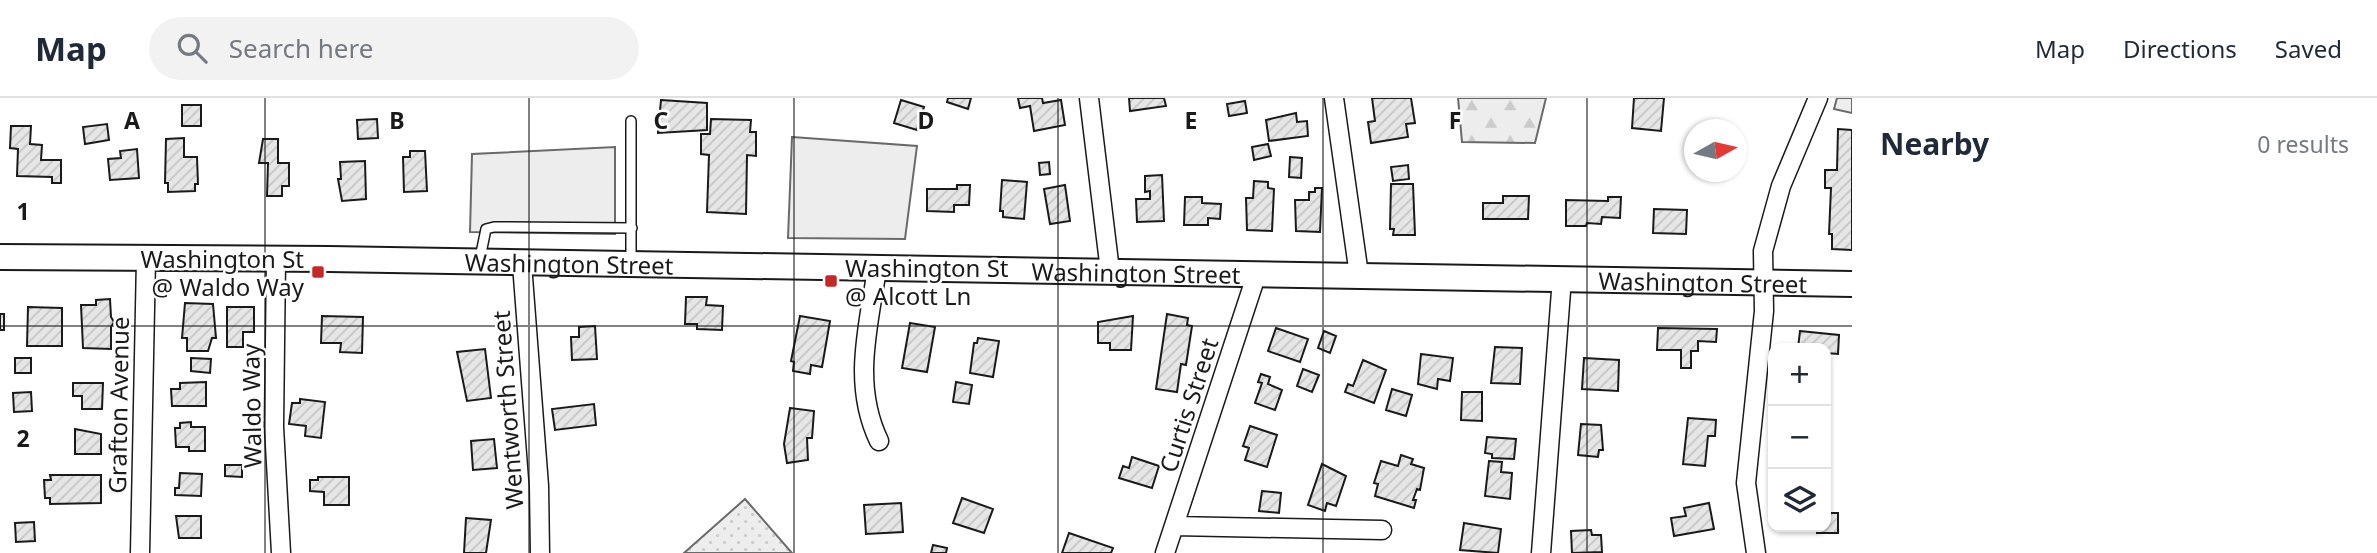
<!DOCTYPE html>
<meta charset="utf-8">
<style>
:root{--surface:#fff;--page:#f2f2f3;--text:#1f2937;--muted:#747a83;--line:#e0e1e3}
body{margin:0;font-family:"Noto Sans",sans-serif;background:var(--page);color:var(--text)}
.controls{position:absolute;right:21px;bottom:21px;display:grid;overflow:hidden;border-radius:14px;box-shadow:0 2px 5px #0004}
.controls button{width:63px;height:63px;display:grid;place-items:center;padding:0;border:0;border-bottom:2px solid var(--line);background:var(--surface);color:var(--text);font:35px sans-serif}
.compass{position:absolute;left:1684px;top:21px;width:63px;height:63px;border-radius:50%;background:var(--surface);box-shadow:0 2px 5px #0004;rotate:82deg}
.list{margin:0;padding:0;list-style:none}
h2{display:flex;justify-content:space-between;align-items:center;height:91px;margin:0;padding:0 28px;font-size:30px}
h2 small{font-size:23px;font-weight:400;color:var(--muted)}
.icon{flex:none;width:38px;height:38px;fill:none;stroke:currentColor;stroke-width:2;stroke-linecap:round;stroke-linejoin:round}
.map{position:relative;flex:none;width:1852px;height:455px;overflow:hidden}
header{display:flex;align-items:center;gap:42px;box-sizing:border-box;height:98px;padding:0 35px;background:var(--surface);border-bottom:2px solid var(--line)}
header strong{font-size:33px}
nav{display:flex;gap:38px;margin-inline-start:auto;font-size:24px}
.search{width:490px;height:63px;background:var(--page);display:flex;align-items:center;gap:18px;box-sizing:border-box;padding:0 24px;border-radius:38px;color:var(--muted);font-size:26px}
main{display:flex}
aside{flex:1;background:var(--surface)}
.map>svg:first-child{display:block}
.green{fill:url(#green-dots);stroke:#6a6a6a;stroke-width:2}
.forest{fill:url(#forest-firs);stroke:#6a6a6a;stroke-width:2}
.built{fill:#ededed;stroke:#6a6a6a;stroke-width:2}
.building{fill:url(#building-hatch);stroke:#1a1a1a;stroke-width:2}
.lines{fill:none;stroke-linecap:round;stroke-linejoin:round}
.service-casing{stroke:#1a1a1a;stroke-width:12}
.minor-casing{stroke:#1a1a1a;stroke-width:21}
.secondary-casing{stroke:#1a1a1a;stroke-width:28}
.service{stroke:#fff;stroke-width:9}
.minor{stroke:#fff;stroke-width:18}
.secondary{stroke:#fff;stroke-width:24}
.grid{fill:none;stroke:#1a1a1a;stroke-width:2;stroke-opacity:0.55}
.poi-dot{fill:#c62828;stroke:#fff;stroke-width:2.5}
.labels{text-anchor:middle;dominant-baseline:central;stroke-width:5;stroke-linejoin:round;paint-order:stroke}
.poi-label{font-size:24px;fill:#1a1a1a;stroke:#fff;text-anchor:end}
.street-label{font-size:24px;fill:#1a1a1a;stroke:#fff}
.grid-label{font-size:23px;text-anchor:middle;font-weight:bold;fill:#1a1a1a;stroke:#fff;stroke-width:5;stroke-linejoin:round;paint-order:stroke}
</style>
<header>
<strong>Map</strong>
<div class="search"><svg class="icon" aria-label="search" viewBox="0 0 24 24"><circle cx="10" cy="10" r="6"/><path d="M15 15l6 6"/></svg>Search here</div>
<nav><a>Map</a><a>Directions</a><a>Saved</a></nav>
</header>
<main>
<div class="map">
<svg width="1852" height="455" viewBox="0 0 1852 455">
<defs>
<pattern id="green-dots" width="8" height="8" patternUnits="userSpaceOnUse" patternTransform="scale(1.75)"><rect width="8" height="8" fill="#ededed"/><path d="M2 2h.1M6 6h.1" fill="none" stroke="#cbcbcb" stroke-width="1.8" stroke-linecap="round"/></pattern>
<pattern id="forest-firs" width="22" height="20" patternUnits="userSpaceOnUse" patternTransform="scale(1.75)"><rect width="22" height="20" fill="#ededed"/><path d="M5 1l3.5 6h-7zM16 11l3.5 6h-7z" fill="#cbcbcb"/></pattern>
<pattern id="building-hatch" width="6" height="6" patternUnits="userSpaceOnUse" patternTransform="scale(1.75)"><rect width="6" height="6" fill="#e6e6e6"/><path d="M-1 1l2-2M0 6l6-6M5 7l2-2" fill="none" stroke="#c5c5c5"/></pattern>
</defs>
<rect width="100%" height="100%" fill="#fff"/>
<path class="green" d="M745,401L792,455H684Z"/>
<path class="forest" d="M1458,0H1546L1535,45L1462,44Z
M1837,0H1852V15L1834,11Z"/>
<path class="built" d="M792,39L917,48L905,141L788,140Z
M615,49V136L470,134L472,56Z"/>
<path class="building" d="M948,0H971L968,11L947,4Z
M1018,0H1042L1043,5L1061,2L1065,27L1034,33L1030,8L1020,10Z
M1129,0H1164L1166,8L1130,13Z
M1372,0H1411L1415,25L1406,26L1408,39L1371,45L1368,24L1375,23Z
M1634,0H1664L1661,33L1632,30Z
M661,2L707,5V32L658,35Z
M901,2L924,9L917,32L894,25Z
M1245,3L1247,15L1229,18L1227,6Z
M182,7H201V28H182Z
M1296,15L1297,24L1307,23L1308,38L1269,43L1266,22Z
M377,21L378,40L358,41L357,22Z
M711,21L751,22L750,34H756V58L747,57L746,116L707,114L709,57L701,56V36H710Z
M107,26L109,42L85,46L83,29Z
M11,28H31L30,46L42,47L41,62H61V85H52V79L17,78L18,51L10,50Z
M1838,31L1852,32V152L1832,151V136H1829L1831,90H1825V72H1837Z
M184,40V59H197L198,86H195V93L168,94V85H165L166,41Z
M263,41H278V65H289V88H282V98H267L268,65H259Z
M1268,46L1271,58L1254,62L1252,49Z
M137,51L139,80L110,82L108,61L121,60L120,53Z
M410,53H425L427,93L404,94L403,59H410Z
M1290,59L1302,60L1301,80L1289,79Z
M365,63L366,101L342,103L338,81H341L340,64Z
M1049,64L1050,76L1040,77L1039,65Z
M1408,67L1409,81L1393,83L1391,69Z
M1162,77L1164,123L1137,124L1136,101H1150V93L1145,94V78Z
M1002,82L1027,84L1024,121L1003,119V113H1000Z
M1254,83L1268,84V90L1274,91L1272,133L1247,132L1246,100H1253Z
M1391,86H1413L1415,137H1393L1394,131H1390Z
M957,87H970L969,107H954V114L927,113V91H957Z
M1065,87L1070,123L1050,126L1044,91Z
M1315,90H1322L1320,134L1296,133L1295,102H1309V94H1315Z
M1503,98H1529L1528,121H1483V105H1503Z
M1185,99H1202V105L1221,106L1220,121L1208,120V127H1184Z
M1608,99H1621L1620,120L1602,119L1601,126L1587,125L1586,128H1566V102L1608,103Z
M1654,111L1687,112L1686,136L1653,135Z
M686,199H707L706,207L723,208L722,232L697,231V226H685Z
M110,201L111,219L114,224L111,229V251L83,250L81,207H96V202Z
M185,205L213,206L216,240H212L208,253H187V240H182Z
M28,209L62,210V248H27Z
M227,209H254V234H243V249H227Z
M0,216H4V232H0Z
M1167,216L1188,220L1187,227L1192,228L1186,267L1181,266L1177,294L1156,291Z
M322,218L363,219L362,255L340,254L341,245H321Z
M800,218L830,223L822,269L811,267L810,276L793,273L794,264L791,263Z
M1133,218L1131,252H1110V245H1098V224Z
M910,225L935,229L927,274L902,270Z
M595,228L597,261L572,262L571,239H579V229Z
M1276,230L1308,241L1300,264L1268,253Z
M1658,230L1717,231L1716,244L1698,243V253H1691V270H1681V252H1657Z
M1324,233L1336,238L1330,255L1318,250Z
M1800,233L1839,237L1838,256L1826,255V250H1798Z
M978,240L999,243L993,279L970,275L974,245H977Z
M1495,249L1522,250L1520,286L1491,285Z
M485,251L491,300L467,303L457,254Z
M1421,256L1453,260L1450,283L1438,281L1437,291L1418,286Z
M15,260H31V275H15Z
M191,260L211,261L210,275L191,273Z
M1584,260L1619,262L1618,293L1582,291Z
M1363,262L1386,272L1374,305L1345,294L1348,286L1353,288Z
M1303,271L1319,277L1312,294L1297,288Z
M1261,276L1270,279L1268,286L1282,292L1275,312L1255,305L1262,285L1258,284Z
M206,284V308H172L171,291H180V285Z
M956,284L972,287L969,306L953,304Z
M73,285H103L102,311H82V298H73Z
M1392,291L1412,297L1406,318L1386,312Z
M31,294L32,313L14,314L13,295Z
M1462,294H1482V323L1461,322Z
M300,301L325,304L321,340L305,338L306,328L289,326L292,305H300Z
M594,306L596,327L555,332L552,311Z
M790,310L814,313L812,340H807L808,362L787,365L784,346Z
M1688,320L1716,322L1715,338H1708L1705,368L1683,366Z
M191,324V329H205V353H189V349H176L175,330H180V325Z
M1581,326L1601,327L1603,352H1599L1598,359L1578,357Z
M1250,328L1277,337L1267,369L1245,362L1249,350L1243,348Z
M75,331L101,336V356H75Z
M1487,339L1516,341L1514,361L1492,360V356L1485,355Z
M494,341L497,370L473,372L471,343Z
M1401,357L1413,361L1411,366L1424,370L1420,392L1417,391L1413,402H1416L1414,410L1375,398L1378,386L1374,385L1381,363L1398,368Z
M1132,359L1159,368L1152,390L1119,380L1123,368L1129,370Z
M1489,363L1502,364L1501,374L1512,375L1510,401L1485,398Z
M1322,366L1346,378L1336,408L1327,405L1325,413L1308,407Z
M225,367H242V379L225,378Z
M180,375L202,376L201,398L175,397V390H179Z
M50,377H101V405L50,406V400H45L44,382H51Z
M318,379H349V407H324V394L310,393V382H318Z
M1262,393L1281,395L1279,415L1259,413Z
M962,400L993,411L984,435L953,425Z
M901,405L903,434L866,436L864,407Z
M1709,405L1714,431L1674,438L1671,420L1686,418L1684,410Z
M1826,415H1838V435H1817V429H1826Z
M176,418H201V440H179Z
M466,420L491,422L486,455H464Z
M34,424L35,443L16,444L15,425Z
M1464,425L1501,431L1498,455L1460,452Z
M1591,432L1592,437H1601L1602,454L1572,455L1571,433Z
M1069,435L1113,450L1111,455H1062Z
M933,447L947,450L946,455H931Z"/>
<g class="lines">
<defs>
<path id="service" d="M631,23V165
M480,160L486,131L494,129L632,130"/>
<path id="minor" d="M1089,0L1110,173
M1334,0L1359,177
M276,161L274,329L281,455
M522,166L539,388L540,455
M877,171C868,230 852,287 879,343
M1174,428L1382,432
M140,455L146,161
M1165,455L1257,175
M1541,455L1562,180
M1756,455L1746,385L1764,213L1763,153L1781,88L1818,0"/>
<g id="secondary">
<path id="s1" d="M0,159L329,161L1852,186"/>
</g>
</defs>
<use href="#service" class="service-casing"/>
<use href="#minor" class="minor-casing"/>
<use href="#secondary" class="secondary-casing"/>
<use href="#service" class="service"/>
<use href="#minor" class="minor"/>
<use href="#secondary" class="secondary"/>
</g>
<path class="grid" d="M265,0V455M529,0V455M794,0V455M1058,0V455M1323,0V455M1587,0V455M0,228H1852"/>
<g class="poi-dot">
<rect x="311" y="167" width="14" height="14" rx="3.5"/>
<rect x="824" y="176" width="14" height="14" rx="3.5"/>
</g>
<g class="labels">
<g class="poi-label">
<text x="304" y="160">Washington St<tspan x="304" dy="28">@ Waldo Way</tspan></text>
<text x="845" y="169" text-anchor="start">Washington St<tspan x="845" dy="28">@ Alcott Ln</tspan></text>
</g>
<g class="street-label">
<text stroke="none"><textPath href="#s1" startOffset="569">Washington Street</textPath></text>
<text stroke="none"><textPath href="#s1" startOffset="1136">Washington Street</textPath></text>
<text stroke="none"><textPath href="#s1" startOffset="1703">Washington Street</textPath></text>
<text transform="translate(118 307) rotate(-89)">Grafton Avenue</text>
<text transform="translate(1188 307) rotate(-72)">Curtis Street</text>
<text transform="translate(251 308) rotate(-91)">Waldo Way</text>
<text transform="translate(507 312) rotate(-94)">Wentworth Street</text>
</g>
</g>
<g class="grid-label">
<text x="132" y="31">A</text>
<text x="397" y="31">B</text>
<text x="661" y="31">C</text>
<text x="926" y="31">D</text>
<text x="1191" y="31">E</text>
<text x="1455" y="31">F</text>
<text x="23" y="122">1</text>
<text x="23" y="349">2</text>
</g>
</svg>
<div class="controls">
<button>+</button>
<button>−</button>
<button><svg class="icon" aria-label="layers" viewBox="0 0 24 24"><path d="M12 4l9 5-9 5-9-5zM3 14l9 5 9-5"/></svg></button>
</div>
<svg class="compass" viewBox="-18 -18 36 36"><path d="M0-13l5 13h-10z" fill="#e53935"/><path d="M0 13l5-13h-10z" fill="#747a83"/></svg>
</div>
<aside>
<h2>Nearby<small>0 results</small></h2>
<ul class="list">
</ul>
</aside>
</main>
